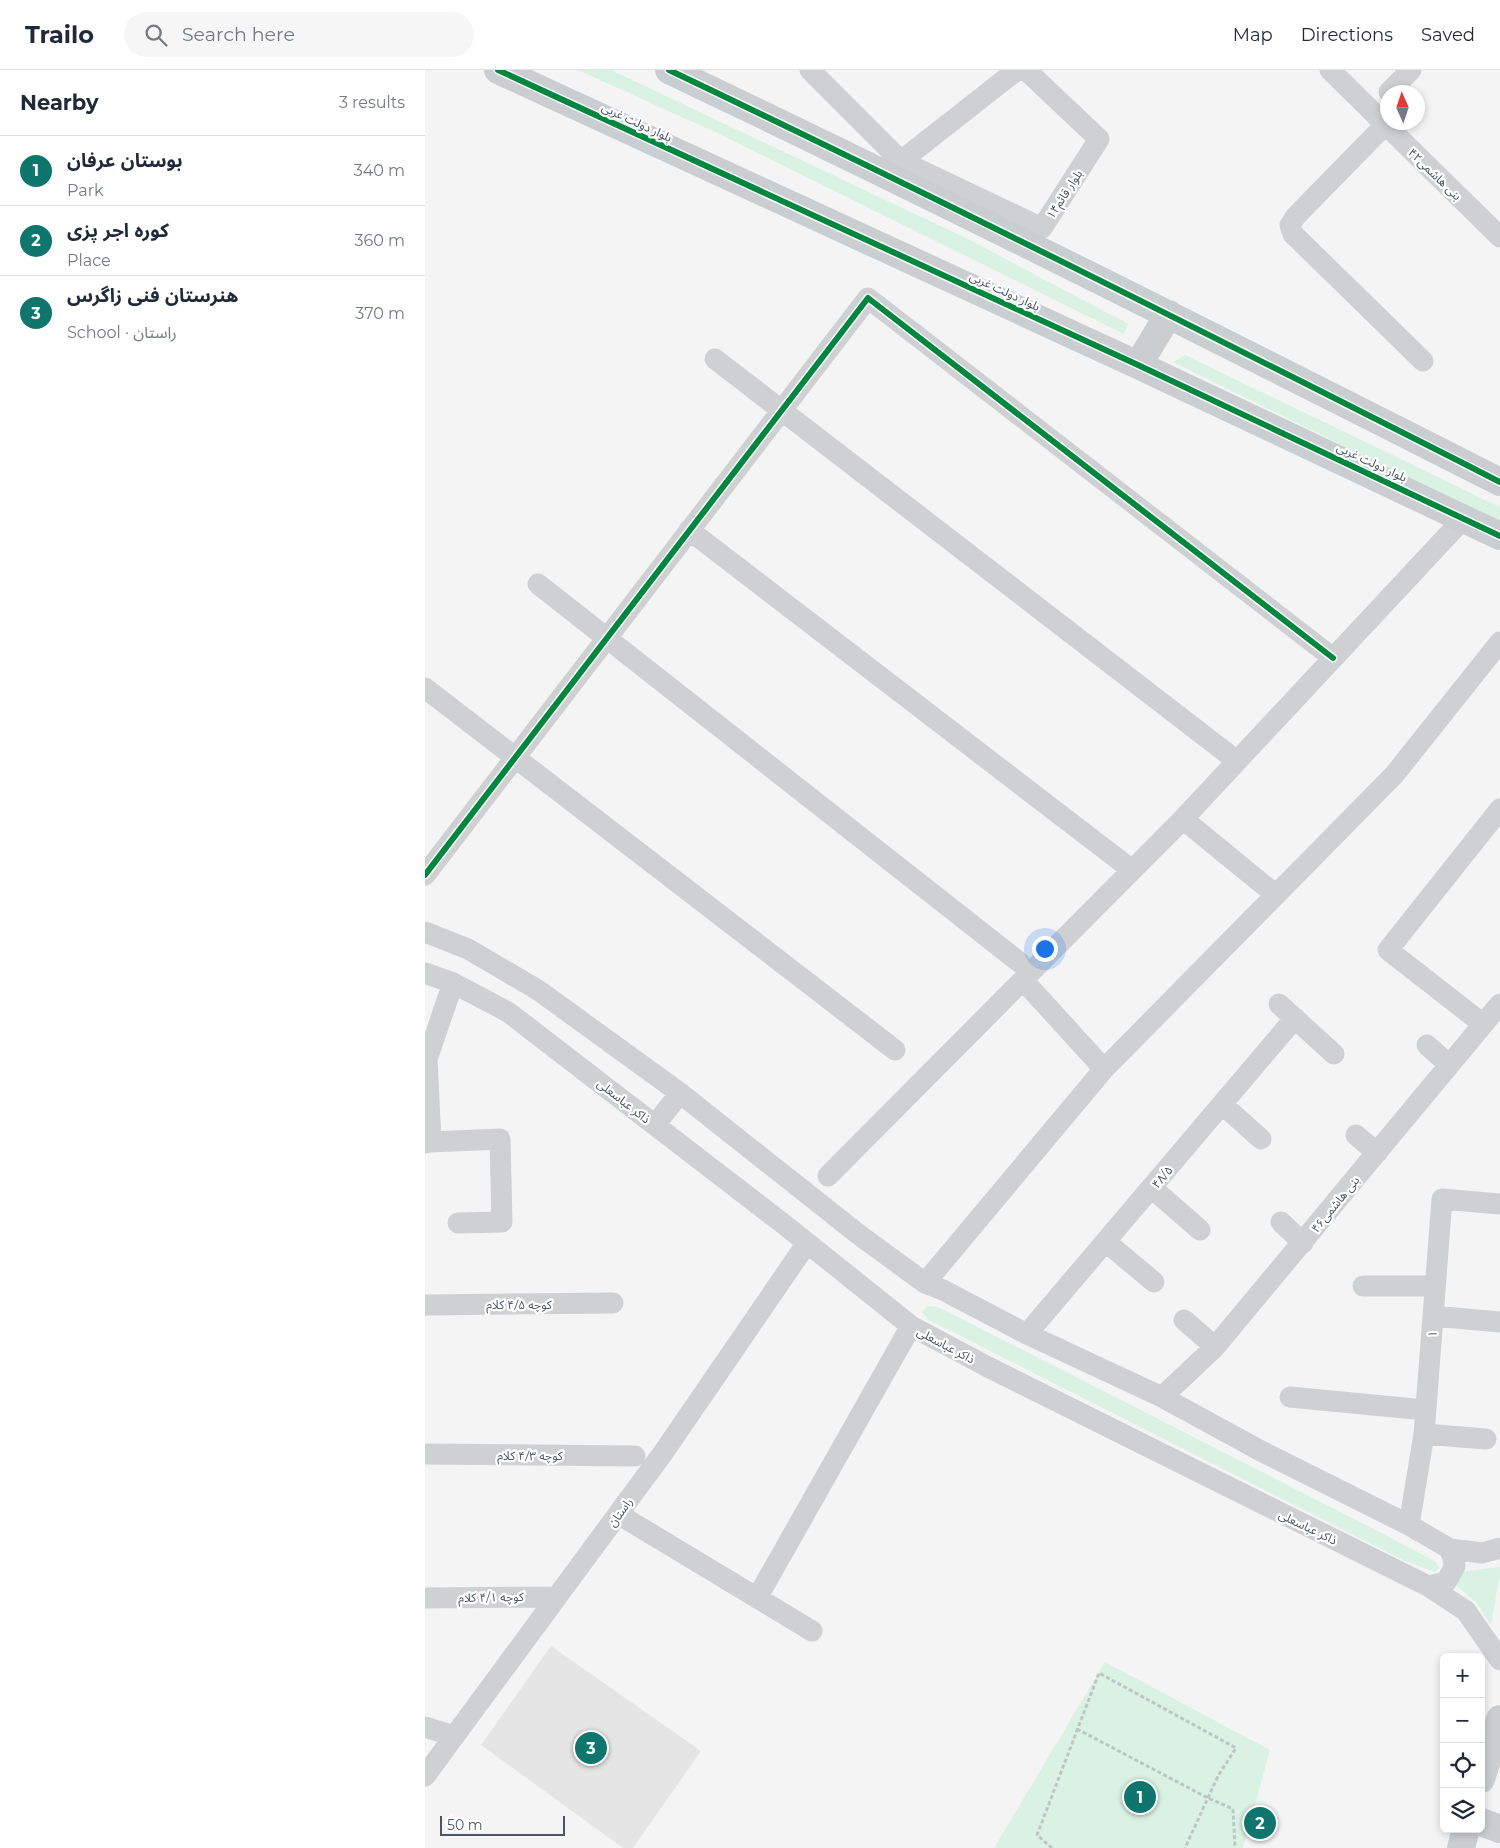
<!DOCTYPE html>
<meta charset="utf-8">
<style>
:root{--surface:#fff;--page:#f6f6f7;--text:#1f2937;--muted:#747a83;--line:#e0e1e3;--accent:#0f766e}
body{margin:0;font-family:Montserrat,"Noto Sans Arabic",sans-serif;background:var(--page);color:var(--text)}
.controls{position:absolute;right:15px;bottom:15px;display:grid;overflow:hidden;border-radius:8px;box-shadow:0 2px 8px #0003}
.controls button{width:45px;height:45px;display:grid;place-items:center;padding:0;border:0;border-bottom:1px solid var(--line);background:var(--surface);color:var(--text);font:25px sans-serif}
.compass{position:absolute;left:955px;top:15px;width:45px;height:45px;border-radius:50%;background:var(--surface);box-shadow:0 2px 8px #0003;rotate:357deg}
.scale{position:absolute;left:15px;bottom:12px;width:125px;box-sizing:border-box;padding-left:5px;border:2px solid #4a5661;border-top:0;font-size:14px;line-height:18px;white-space:nowrap;color:#4a5661;-webkit-text-stroke:4px #fff;paint-order:stroke}
.you{position:absolute;left:619px;top:878px;width:18px;height:18px;margin:-12px;border:4px solid #fff;border-radius:50%;background:#1a73e8;box-shadow:0 0 0 8px #1a73e833}
.badge{display:grid;place-items:center;width:32px;height:32px;border-radius:50%;background:var(--accent);color:#fff;font-size:16px;font-weight:700}
.pin{position:absolute;translate:-50% -50%;border:2px solid #fff;box-shadow:0 1px 5px #0006}
.list{margin:0;padding:0;list-style:none}
h2{display:flex;justify-content:space-between;align-items:center;height:65px;margin:0;padding:0 20px;font-size:21px}
h2 small{font-size:16px;font-weight:400;color:var(--muted)}
.list li{display:grid;grid-template-columns:32px 1fr auto;gap:15px;align-items:center;box-sizing:border-box;height:70px;padding:0 20px;border-top:1px solid var(--line)}
.list b{display:block;font-size:19px;white-space:nowrap}
.list p{margin:0;font-size:16px;white-space:nowrap;color:var(--muted)}
.list em{font-size:16px;font-style:normal;color:var(--muted)}
.icon{flex:none;width:28px;height:28px;fill:none;stroke:currentColor;stroke-width:2;stroke-linecap:round;stroke-linejoin:round}
.map{position:relative;flex:none;width:1075px;height:1778px;overflow:hidden}
header{display:flex;align-items:center;gap:30px;box-sizing:border-box;height:70px;padding:0 25px;background:var(--surface);border-bottom:1px solid var(--line)}
header strong{font-size:24px}
nav{display:flex;gap:28px;margin-inline-start:auto;font-size:18px}
.search{width:350px;height:45px;background:var(--page);display:flex;align-items:center;gap:12px;box-sizing:border-box;padding:0 18px;border-radius:28px;color:var(--muted);font-size:19px}
main{display:flex}
aside{flex:1;background:var(--surface)}
.map>svg:first-child{display:block}
.education{fill:#e6e5e6}
.green{fill:#d9f2e3}
.lines{fill:none;stroke-linecap:round;stroke-linejoin:round}
.path{stroke:#bcc7c4;stroke-width:3;stroke-dasharray:4 2.5;stroke-linecap:butt}
.minor{stroke:#ced0d2;stroke-width:21}
.major{stroke:#caced1;stroke-width:28}
.cycleway-casing{stroke:#fff;stroke-width:9}
.cycleway{stroke:#00873e;stroke-width:6}
.labels{text-anchor:middle;dominant-baseline:central;stroke-width:4.5;stroke-linejoin:round;paint-order:stroke}
.street-label{font-size:12px;fill:#4a5661;stroke:#fff}
</style>
<header>
<strong>Trailo</strong>
<div class="search"><svg class="icon" aria-label="search" viewBox="0 0 24 24"><circle cx="10" cy="10" r="6"/><path d="M15 15l6 6"/></svg>Search here</div>
<nav><a>Map</a><a>Directions</a><a>Saved</a></nav>
</header>
<main>
<aside>
<h2>Nearby<small>3 results</small></h2>
<ul class="list">
<li><span class="badge">1</span><div><b>بوستان عرفان</b><p>Park</p></div><em>340 m</em></li>
<li><span class="badge">2</span><div><b>کوره اجر پزی</b><p>Place</p></div><em>360 m</em></li>
<li><span class="badge">3</span><div><b>هنرستان فنی زاگرس</b><p>School · راستان</p></div><em>370 m</em></li>
</ul>
</aside>
<div class="map">
<svg width="1075" height="1778" viewBox="0 0 1075 1778">
<rect width="100%" height="100%" fill="#f4f4f4"/>
<path class="education" d="M126,1576L276,1681L208,1778H198L56,1675Z"/>
<path class="green" d="M153,0H186L545,170L703,254L699,264L292,63Z
M760,285L1075,437V453L748,292Z
M503,1236L512,1237L527,1244L947,1458L1011,1492L1014,1498L1010,1502L978,1490L504,1250L497,1242Z
M1075,1497V1503L1066,1555L1051,1532L1028,1513L1035,1502Z
M680,1592L845,1680L818,1778H569Z"/>
<g class="lines">
<path class="path" d="M652,1659L783,1728L808,1739L810,1778
M627,1778L612,1765L674,1603L811,1678L793,1706L760,1778"/>
<path class="minor" d="M385,0L476,91L592,0
M905,0L1075,167
M964,22L986,0
M960,55L871,146L865,155L868,164L998,291
M476,91L617,158L674,69L601,0
M290,289L812,691
M264,460L707,800
M113,514L594,892
M0,618L470,980
M758,749L851,825
M0,805L443,228L908,588
M0,862L43,879L113,920L255,1023L433,1164L500,1213L518,1220L602,1264L737,1327L836,1381L984,1455L1025,1479L1057,1483L1075,1478
M0,903L28,913L83,942L356,1152L486,1256L563,1297L1003,1516L1041,1541L1075,1590
M598,910L679,999
M854,934L909,984
M1058,954L963,880L1075,739
M1002,975L1024,995
M798,1035L836,1069
M230,1055L255,1023
M931,1065L952,1083
M6,1072L75,1069L77,1152L33,1153
M0,1073L6,1072L2,989L28,913
M403,1106L758,749L1039,448
M727,1118L775,1160
M856,1152L878,1173
M681,1172L729,1212
M500,1213L679,999L969,705L1075,572
M938,1216H1010
M0,1235L188,1233
M1008,1246L1075,1252
M759,1250L790,1277
M602,1264L870,948
M737,1327L790,1277L1075,934
M865,1327L1000,1340
M999,1364L1061,1369
M0,1384L210,1386
M193,1444L387,1561
M984,1455L999,1364L1017,1129L1075,1134
M1003,1516L1021,1512L1030,1496L1025,1479
M0,1528L132,1527
M332,1528L486,1256
M0,1657L29,1666
M0,1706L238,1383L382,1173"/>
<path class="major" d="M73,0L713,295L1075,466
M244,0C523,133 799,272 1075,412
M713,295L744,244
M1056,1709L1075,1649
M1056,1752L1075,1759
M1036,1778L1041,1759"/>
<defs>
<path id="cycleway" d="M73,0L713,295L1075,466
M244,0C523,133 799,272 1075,412
M0,805L443,228L908,588"/>
</defs>
<use href="#cycleway" class="cycleway-casing"/>
<use href="#cycleway" class="cycleway"/>
</g>
<g class="labels">
<g class="street-label">
<text transform="translate(212 52) rotate(25)">بلوار دولت غربی</text>
<text transform="translate(1010 104) rotate(44)">بنی هاشمی۴۲</text>
<text transform="translate(639 124) rotate(-57)">بلوار قائم۱۴</text>
<text transform="translate(580 221) rotate(25)">بلوار دولت غربی</text>
<text transform="translate(947 392) rotate(25)">بلوار دولت غربی</text>
<text transform="translate(199 1031) rotate(38)">ذاکر عباسعلی</text>
<text transform="translate(737 1107) rotate(-50)">۴۸/۵</text>
<text transform="translate(910 1134) rotate(-51)">بنی هاشمی۴۶</text>
<text x="94" y="1234">کوچه ۴/۵ کلام</text>
<text transform="translate(1007 1264) rotate(-85)">۱</text>
<text transform="translate(521 1275) rotate(28)">ذاکر عباسعلی</text>
<text x="105" y="1385">کوچه ۴/۳ کلام</text>
<text transform="translate(195 1442) rotate(-54)">راستان</text>
<text transform="translate(883 1457) rotate(26)">ذاکر عباسعلی</text>
<text transform="translate(66 1527) rotate(-1)">کوچه ۴/۱ کلام</text>
</g>
</g>
</svg>
<div class="controls">
<button>+</button>
<button>−</button>
<button><svg class="icon" aria-label="locate" viewBox="0 0 24 24"><circle cx="12" cy="12" r="6"/><path d="M12 2v4M12 18v4M2 12h4M18 12h4"/></svg></button>
<button><svg class="icon" aria-label="layers" viewBox="0 0 24 24"><path d="M12 4l9 5-9 5-9-5zM3 14l9 5 9-5"/></svg></button>
</div>
<svg class="compass" viewBox="-18 -18 36 36"><path d="M0-13l5 13h-10z" fill="#e53935"/><path d="M0 13l5-13h-10z" fill="#747a83"/></svg>
<div class="scale">50 m</div>
<div class="you"></div>
<div class="pin badge" style="left:715px;top:1727px">1</div>
<div class="pin badge" style="left:835px;top:1753px">2</div>
<div class="pin badge" style="left:166px;top:1678px">3</div>
</div>
</main>
